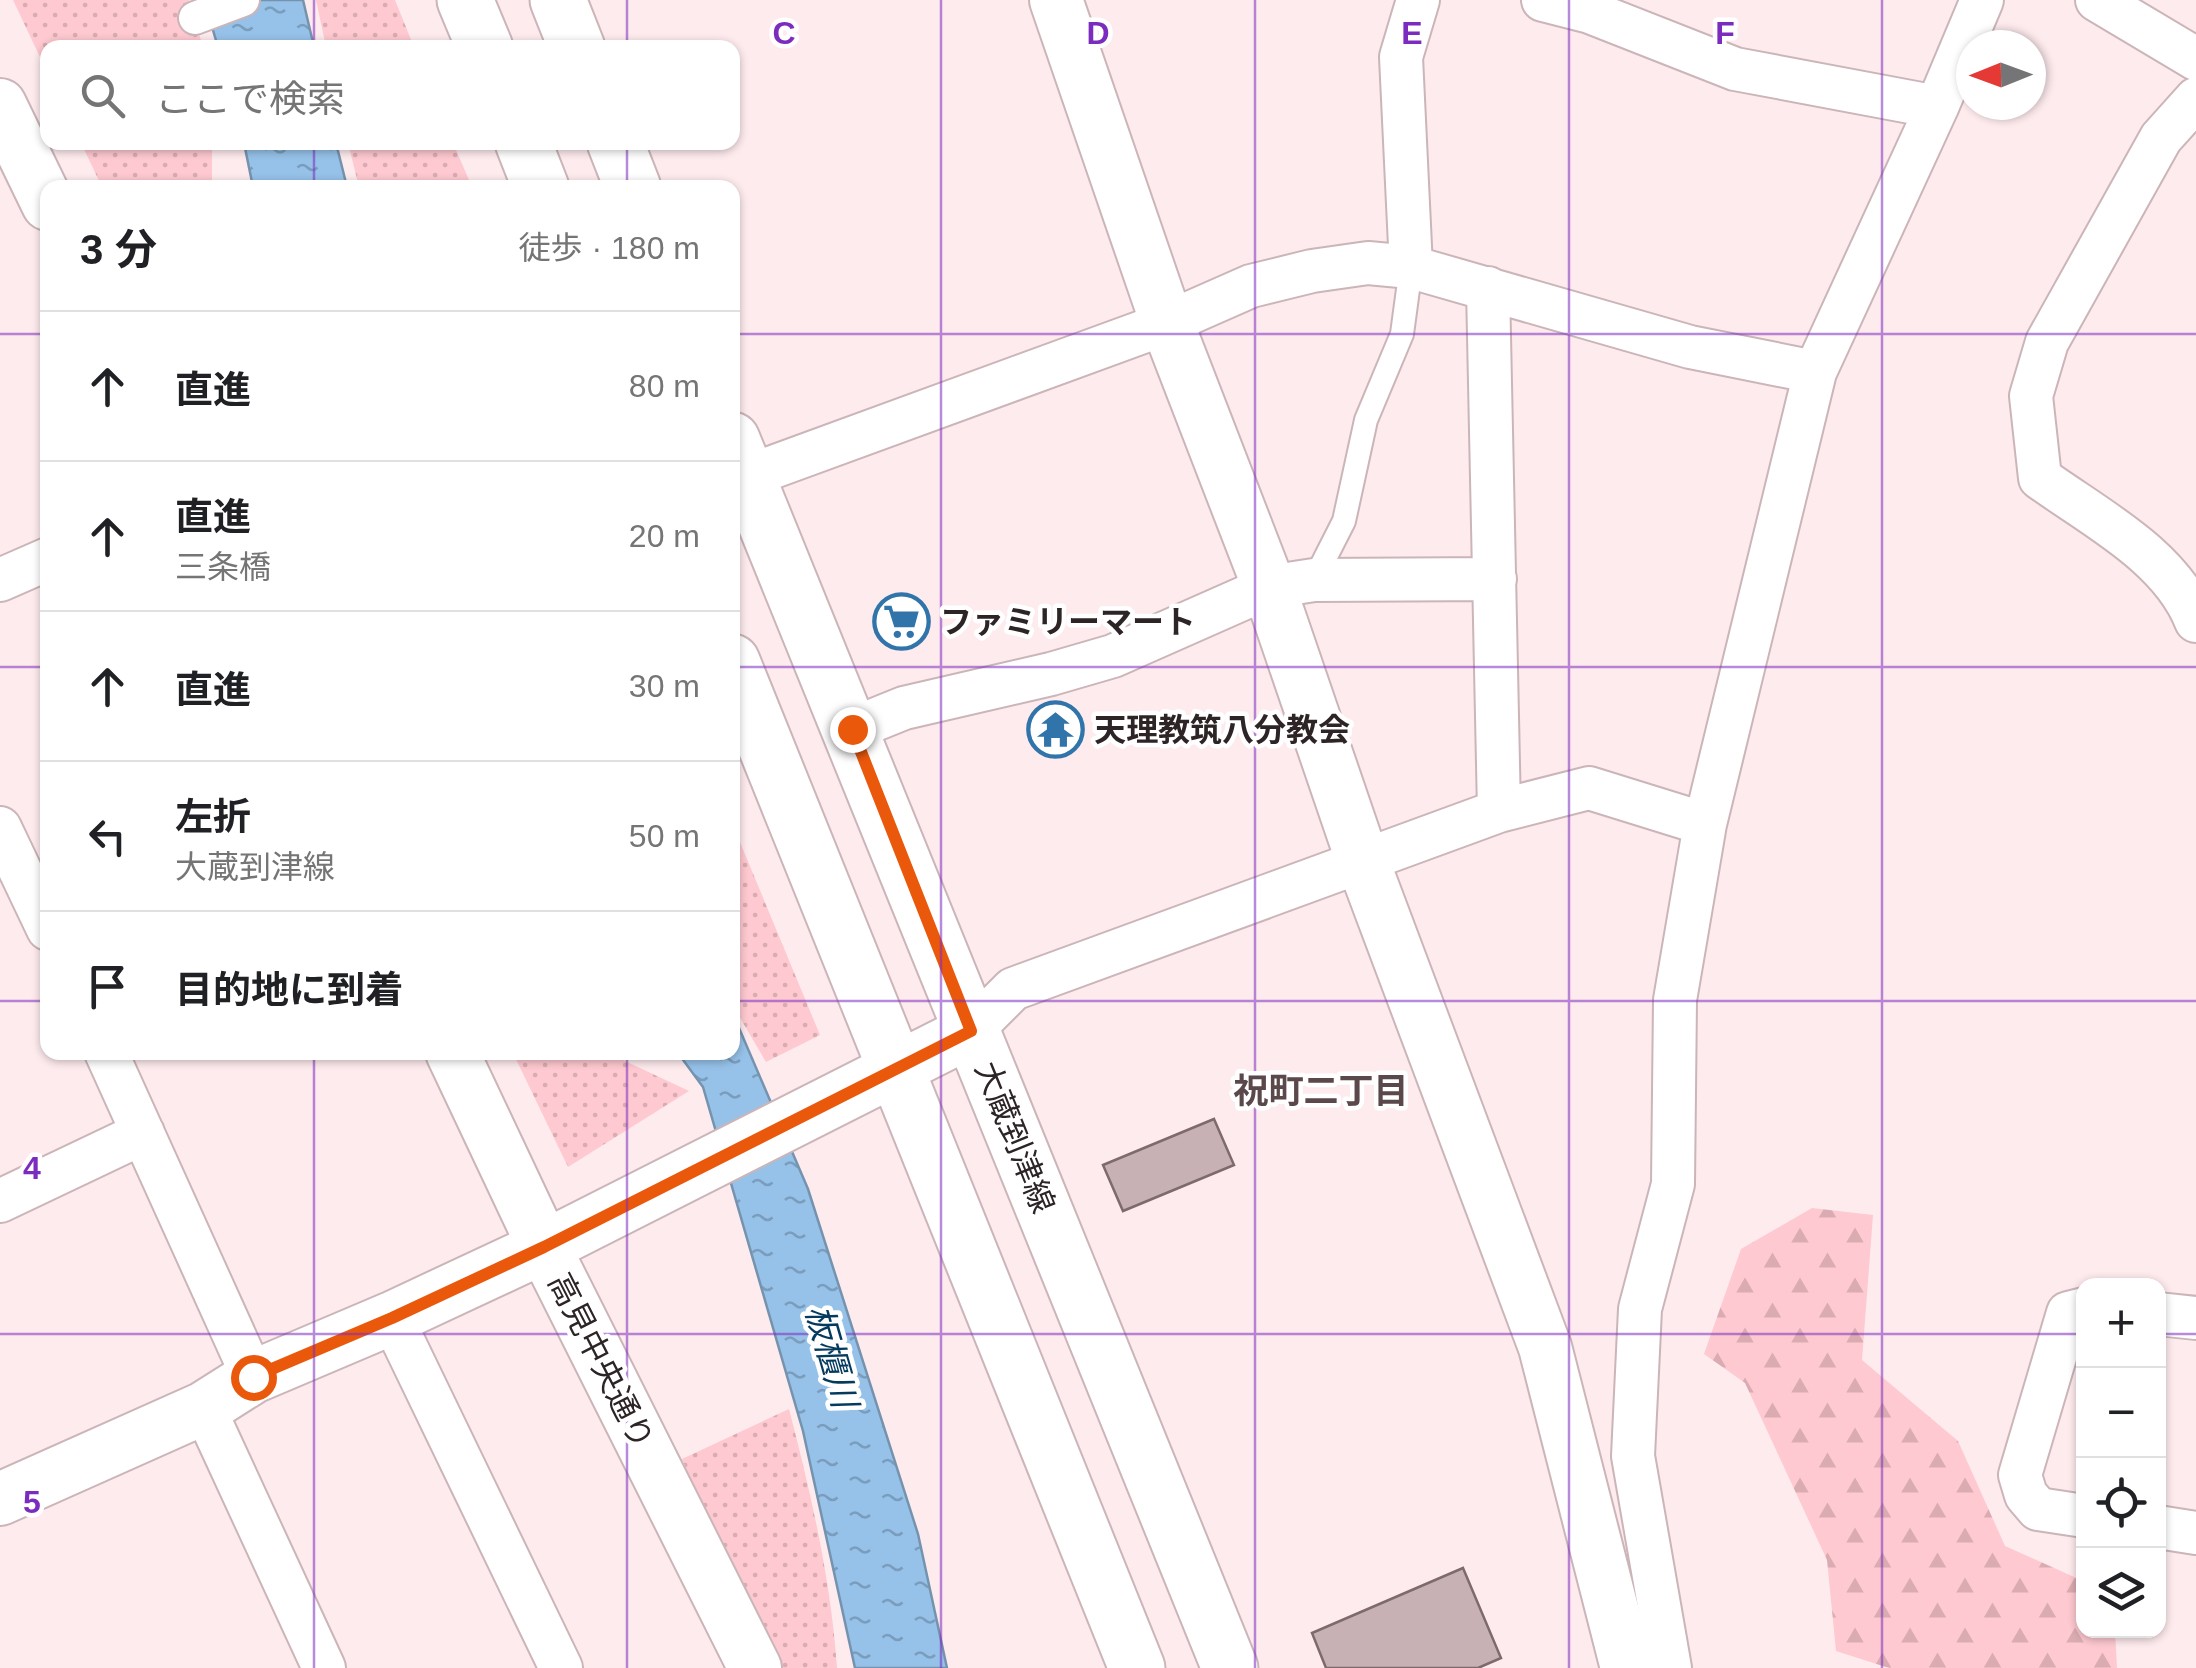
<!DOCTYPE html>
<html lang="ja">
<meta charset="utf-8">
<style>
:root{--surface:#fff;--page:#f6f6f6;--text:#202124;--muted:#757577;--line:#e0e0e0}
body{margin:0;font-family:Arial,"Noto Sans JP",sans-serif;background:var(--page);color:var(--text)}
.controls{position:absolute;right:30px;bottom:30px;display:grid;overflow:hidden;border-radius:20px;box-shadow:0 2px 8px #0004}
.controls button{width:90px;height:90px;display:grid;place-items:center;padding:0;border:0;border-bottom:2px solid var(--line);background:var(--surface);color:var(--text);font:50px sans-serif}
.compass{position:absolute;left:1956px;top:30px;width:90px;height:90px;border-radius:50%;background:var(--surface);box-shadow:0 2px 8px #0004;rotate:269deg}
.stop{position:absolute;width:30px;height:30px;margin:-22px;border:8px solid #ea580c;border-radius:50%;background:#fff}
.stop.end{background:#ea580c;border-color:#fff;box-shadow:0 2px 10px #0008}
.list{margin:0;padding:0;list-style:none}
h2{display:flex;justify-content:space-between;align-items:center;height:130px;margin:0;padding:0 40px;font-size:42px}
h2 small{font-size:32px;font-weight:400;color:var(--muted)}
.list li{display:grid;grid-template-columns:65px 1fr auto;gap:30px;align-items:center;box-sizing:border-box;height:150px;padding:0 40px;border-top:2px solid var(--line)}
.list b{display:block;font-size:38px;white-space:nowrap}
.list p{margin:0;font-size:32px;white-space:nowrap;color:var(--muted)}
.list em{font-size:32px;font-style:normal;color:var(--muted)}
.icon{flex:none;width:55px;height:55px;fill:none;stroke:currentColor;stroke-width:2;stroke-linecap:round;stroke-linejoin:round}
.map{position:relative;flex:none;width:2196px;height:1668px;overflow:hidden}
.search{position:absolute;background:var(--surface);box-shadow:0 2px 8px #0004;left:40px;top:40px;width:700px;height:110px;display:flex;align-items:center;gap:25px;box-sizing:border-box;padding:0 35px;border-radius:20px;color:var(--muted);font-size:38px}
.panel{position:absolute;background:var(--surface);box-shadow:0 2px 8px #0004;left:40px;top:180px;width:700px;height:880px;border-radius:20px}
.map>svg:first-child{display:block}
.forest{fill:url(#forest-firs)}
.park{fill:url(#park-dots)}
.water{fill:url(#water-ripples);stroke:#7693ae;stroke-width:2.5}
.building{fill:#c8b1b4;stroke:#7e6a6c;stroke-width:2.5}
.lines{fill:none;stroke-linecap:round;stroke-linejoin:round}
.service-casing{stroke:#cbb5b8;stroke-width:26}
.pedestrian-casing{stroke:#cbb5b8;stroke-width:36}
.minor-casing{stroke:#cbb5b8;stroke-width:46}
.tertiary-casing{stroke:#cbb5b8;stroke-width:56}
.secondary-casing{stroke:#cbb5b8;stroke-width:59}
.service{stroke:#fff;stroke-width:22}
.pedestrian{stroke:#fff;stroke-width:32}
.minor{stroke:#fff;stroke-width:42}
.tertiary{stroke:#fff;stroke-width:52}
.secondary{stroke:#fff;stroke-width:55}
.route{stroke:#ea580c;stroke-width:12}
.grid{fill:none;stroke:#7b2cbf;stroke-width:2.5;stroke-opacity:0.55}
.labels{text-anchor:middle;dominant-baseline:central;stroke-width:9;stroke-linejoin:round;paint-order:stroke}
.poi-label{font-size:32px;font-weight:bold;fill:#2d2426;stroke:#fff;text-anchor:start}
.street-label{font-size:32px;fill:#2d2426;stroke:#fff}
.neighbourhood-label{font-size:35px;font-weight:bold;fill:#5b484b;stroke:#fff}
.water-label{font-size:35px;font-style:italic;fill:#053a5f;stroke:#fff}
.grid-label{font-size:32px;text-anchor:middle;font-weight:bold;fill:#7b2cbf;stroke:#fff;stroke-width:9;stroke-linejoin:round;paint-order:stroke}
</style>
<div class="map">
<svg width="2196" height="1668" viewBox="0 0 2196 1668">
<defs>
<pattern id="forest-firs" width="22" height="20" patternUnits="userSpaceOnUse" patternTransform="scale(2.5)"><rect width="22" height="20" fill="#fec9d0"/><path d="M5 1l3.5 6h-7zM16 11l3.5 6h-7z" fill="#daacb2"/></pattern>
<pattern id="park-dots" width="8" height="8" patternUnits="userSpaceOnUse" patternTransform="scale(2.5)"><rect width="8" height="8" fill="#fec9d0"/><path d="M2 2h.1M6 6h.1" fill="none" stroke="#daacb2" stroke-width="1.8" stroke-linecap="round"/></pattern>
<pattern id="water-ripples" width="26" height="14" patternUnits="userSpaceOnUse" patternTransform="scale(2.5)"><rect width="26" height="14" fill="#96c2e9"/><path d="M2 4q2-2 4 0t4 0M15 11q2-2 4 0t4 0" fill="none" stroke="#7b9dbd"/></pattern>
</defs>
<rect width="100%" height="100%" fill="#feebee"/>
<path class="forest" d="M1812,1208L1873,1215L1862,1360L1958,1441L2005,1546L2083,1581L2084,1630L2115,1631L2117,1668H1889L1836,1651L1827,1560L1745,1383L1704,1354L1741,1249Z"/>
<path class="park" d="M13,0H189L203,47L48,48L47,72Z
M316,0H395L414,47H326Z
M81,143H212V187H102Z
M348,143H453L472,187H359Z
M732,823L820,1035L766,1062L733,1006Z
M513,1053H619L625,1061L689,1091L568,1167Z
M789,1409C811,1494 831,1580 837,1668H772L682,1459Z"/>
<path class="water" d="M204,0H303L314,47H218Z
M244,143H336L347,187H253Z
M733,1014L808,1189L918,1534L947,1668H855L803,1431L703,1087L678,1053L732,1052Z"/>
<path class="building" d="M1214,1119L1234,1165L1123,1211L1103,1165Z
M1463,1568L1501,1658L1478,1668H1326L1312,1633Z"/>
<g class="lines">
<defs>
<path id="service" d="M1314,580L1344,521L1366,420L1402,334L1411,267"/>
<path id="pedestrian" d="M195,18L243,0"/>
<path id="minor" d="M1543,0L1590,12L1735,69L1937,107
M2097,0L2196,59
M2196,99L2161,138L2047,342L2031,396L2040,478C2094,517 2171,556 2196,621
M1411,267L1401,57L1418,0
M1488,288L1499,811
M732,482L1167,323L1251,286L1312,271L1368,263L1411,267L1690,347L1815,372
M0,580L48,559
M852,729L904,708L1051,674L1113,656L1269,587L1314,580L1495,579
M0,828L48,929
M971,1031L1013,989L1499,811L1589,788L1705,824
M106,1052L253,1377
M0,1201L143,1133
M2084,1309L2068,1313L2020,1475L2026,1495L2038,1509L2084,1516
M2158,1314L2196,1318
M392,1318L561,1668
M204,1408L324,1668
M2158,1527L2196,1533
M1670,1668L1633,1456L1640,1309L1673,1184L1675,1000L1705,824L1815,372L1937,107L1982,0"/>
<path id="tertiary" d="M1056,0L1167,323L1269,587L1363,862L1545,1347L1627,1668
M0,105L48,204
M452,1052L544,1247L755,1668
M0,1499L204,1408L253,1377L392,1318L544,1247L971,1031"/>
<path id="secondary" d="M465,0L485,48
M558,0L577,48
M523,142L541,188
M615,142L633,188
M732,440L1230,1668
M732,662L1137,1668"/>
</defs>
<use href="#service" class="service-casing"/>
<use href="#pedestrian" class="pedestrian-casing"/>
<use href="#minor" class="minor-casing"/>
<use href="#tertiary" class="tertiary-casing"/>
<use href="#secondary" class="secondary-casing"/>
<use href="#service" class="service"/>
<use href="#pedestrian" class="pedestrian"/>
<use href="#minor" class="minor"/>
<use href="#tertiary" class="tertiary"/>
<use href="#secondary" class="secondary"/>
</g>
<g class="lines">
<path class="route" d="M253,1377L392,1318L544,1247L971,1031L852,729"/>
</g>
<path class="grid" d="M314,0V48M627,0V48M941,0V1668M1255,0V1668M1569,0V1668M1882,0V1668M314,142V188M627,142V188M0,334H48M732,334H2196M0,667H48M732,667H2196M0,1001H48M732,1001H2196M314,1052V1668M627,1052V1668M0,1334H2084M2158,1334H2196"/>
<defs>
<symbol id="supermarket-ring" viewBox="-11 -11 22 22"><circle r="9.5" fill="#fff" stroke="#3174aa" stroke-width="1.5"/><path d="M-6-5.5h2.5l.6 2H6L4.5 2H-2.5L-4.4-4H-6ZM-1.5 3.2a1.3 1.3 0 1 0 .1 0ZM3 3.2a1.3 1.3 0 1 0 .1 0Z" fill="#3174aa"/></symbol>
<symbol id="temple-ring" viewBox="-11 -11 22 22"><circle r="9.5" fill="#fff" stroke="#3174aa" stroke-width="1.5"/><path d="M0-6L5-2H3V0L6.5 2.5H4V6H1.5V3h-3V6H-4V2.5H-6.5L-3 0V-2H-5Z" fill="#3174aa"/></symbol>
</defs>
<g fill-rule="evenodd">
<use href="#supermarket-ring" x="870" y="590" width="63" height="63"/>
<use href="#temple-ring" x="1024" y="698" width="63" height="63"/>
</g>
<g class="labels">
<g class="poi-label">
<text x="940" y="622">ファミリーマート</text>
<text x="1094" y="730">天理教筑八分教会</text>
</g>
<g class="street-label">
<text transform="translate(1015 1137) rotate(68)">大蔵到津線</text>
<text transform="translate(601 1361) rotate(63)">高見中央通り</text>
</g>
<g class="neighbourhood-label">
<text x="1321" y="1090">祝町二丁目</text>
</g>
<g class="water-label">
<text transform="translate(832 1356) rotate(74)">板櫃川</text>
</g>
</g>
<g class="grid-label">
<text x="784" y="44">C</text>
<text x="1098" y="44">D</text>
<text x="1412" y="44">E</text>
<text x="1725" y="44">F</text>
<text x="32" y="1179">4</text>
<text x="32" y="1513">5</text>
</g>
</svg>
<div class="controls">
<button>+</button>
<button>−</button>
<button><svg class="icon" aria-label="locate" viewBox="0 0 24 24"><circle cx="12" cy="12" r="6"/><path d="M12 2v4M12 18v4M2 12h4M18 12h4"/></svg></button>
<button><svg class="icon" aria-label="layers" viewBox="0 0 24 24"><path d="M12 4l9 5-9 5-9-5zM3 14l9 5 9-5"/></svg></button>
</div>
<svg class="compass" viewBox="-18 -18 36 36"><path d="M0-13l5 13h-10z" fill="#e53935"/><path d="M0 13l5-13h-10z" fill="#757577"/></svg>
<div class="stop" style="left:253px;top:1377px"></div>
<div class="stop end" style="left:852px;top:729px"></div>
<div class="search"><svg class="icon" aria-label="search" viewBox="0 0 24 24"><circle cx="10" cy="10" r="6"/><path d="M15 15l6 6"/></svg>ここで検索</div>
<section class="panel">
<h2>3 分<small>徒歩 · 180 m</small></h2>
<ul class="list">
<li><svg class="icon" aria-label="ahead" viewBox="0 0 24 24"><path d="M12 20V5M6 11l6-6 6 6"/></svg><div><b>直進</b></div><em>80 m</em></li>
<li><svg class="icon" aria-label="ahead" viewBox="0 0 24 24"><path d="M12 20V5M6 11l6-6 6 6"/></svg><div><b>直進</b><p>三条橋</p></div><em>20 m</em></li>
<li><svg class="icon" aria-label="ahead" viewBox="0 0 24 24"><path d="M12 20V5M6 11l6-6 6 6"/></svg><div><b>直進</b></div><em>30 m</em></li>
<li><svg class="icon" aria-label="left" viewBox="0 0 24 24"><path d="M17 20v-9H6M10 6l-5 5 5 5"/></svg><div><b>左折</b><p>大蔵到津線</p></div><em>50 m</em></li>
<li><svg class="icon" aria-label="arrive" viewBox="0 0 24 24"><path d="M6 21V4h12l-3 4 3 4H6"/></svg><div><b>目的地に到着</b></div></li>
</ul>
</section>
</div>
